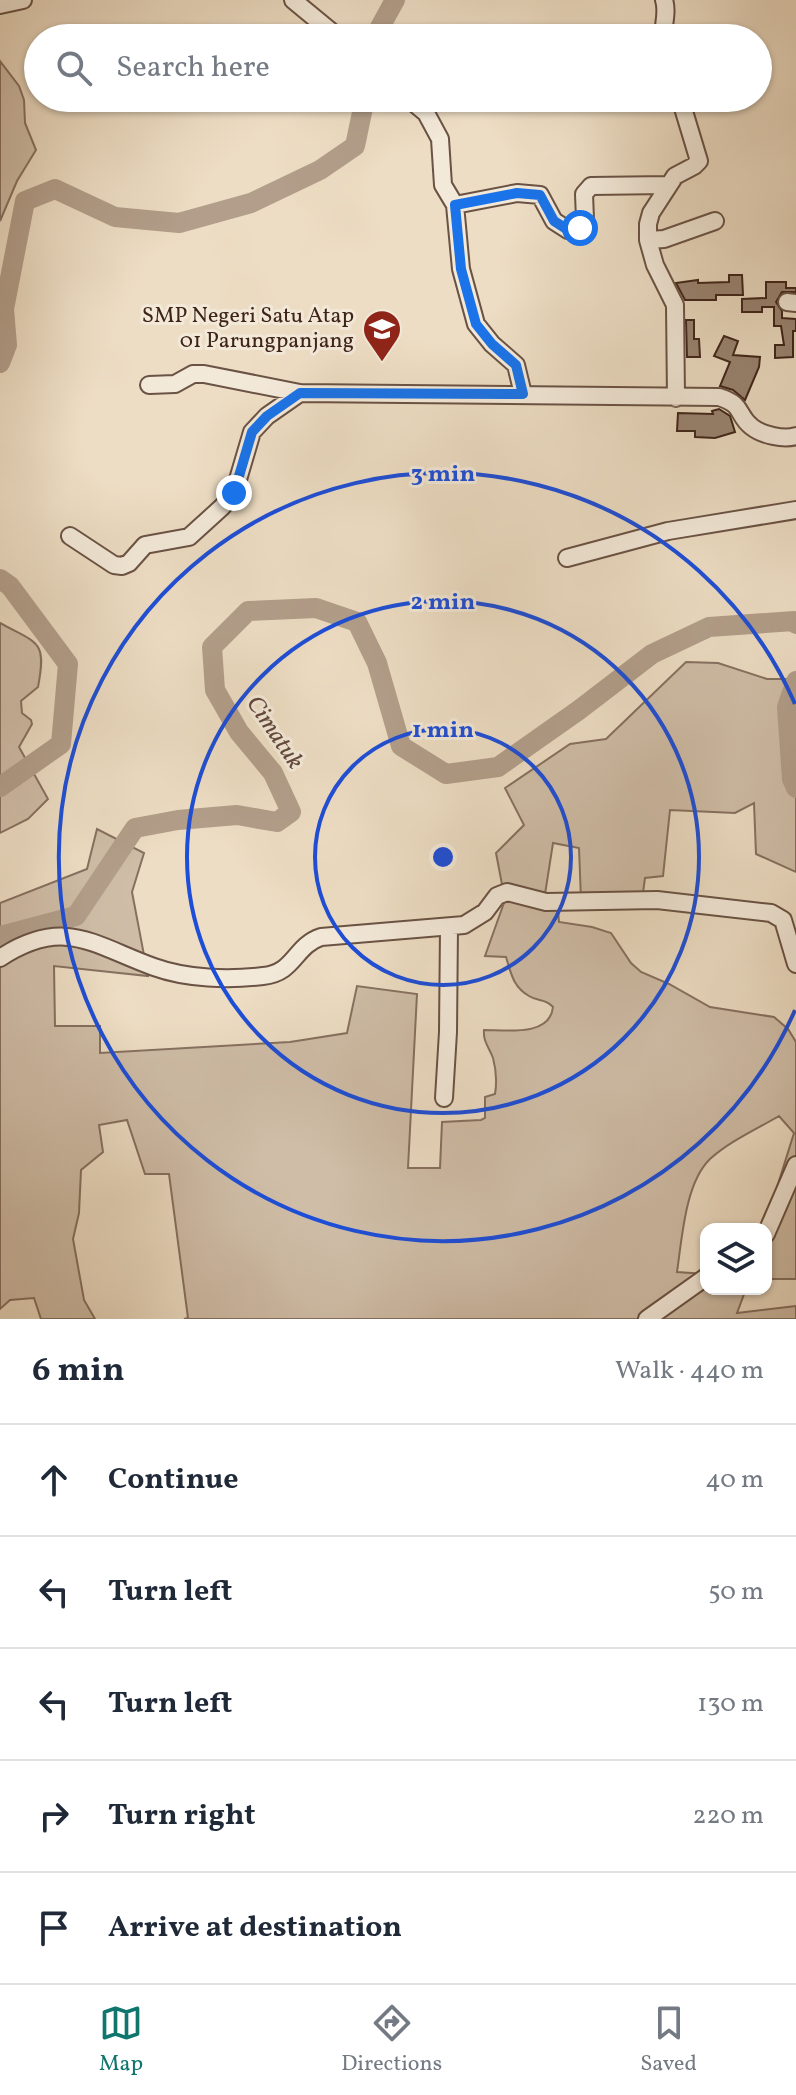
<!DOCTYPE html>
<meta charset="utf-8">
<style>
:root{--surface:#fff;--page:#f6f6f7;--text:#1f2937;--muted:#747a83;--line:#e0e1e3;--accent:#0f766e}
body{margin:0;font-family:Vollkorn,serif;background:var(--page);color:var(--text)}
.controls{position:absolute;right:24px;bottom:24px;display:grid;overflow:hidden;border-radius:16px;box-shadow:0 2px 6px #0004}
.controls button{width:72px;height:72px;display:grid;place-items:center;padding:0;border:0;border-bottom:2px solid var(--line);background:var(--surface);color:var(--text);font:40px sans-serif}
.stop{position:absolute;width:24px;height:24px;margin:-18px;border:6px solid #1a73e8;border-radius:50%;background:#fff}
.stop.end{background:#1a73e8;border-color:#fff;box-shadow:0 2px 8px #0008}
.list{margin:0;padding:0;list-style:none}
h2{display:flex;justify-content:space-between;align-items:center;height:104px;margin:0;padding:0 32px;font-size:34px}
h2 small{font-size:26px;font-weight:400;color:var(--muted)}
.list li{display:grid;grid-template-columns:52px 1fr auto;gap:24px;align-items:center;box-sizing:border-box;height:112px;padding:0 32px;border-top:2px solid var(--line)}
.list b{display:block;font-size:30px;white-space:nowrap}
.list em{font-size:26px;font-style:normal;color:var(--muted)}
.icon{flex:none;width:44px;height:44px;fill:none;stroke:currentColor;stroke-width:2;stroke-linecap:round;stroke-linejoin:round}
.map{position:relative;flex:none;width:796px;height:1319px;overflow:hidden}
.search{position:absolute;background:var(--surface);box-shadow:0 2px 6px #0004;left:24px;right:24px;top:24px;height:88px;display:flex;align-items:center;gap:20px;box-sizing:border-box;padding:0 28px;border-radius:44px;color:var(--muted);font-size:30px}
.sheet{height:664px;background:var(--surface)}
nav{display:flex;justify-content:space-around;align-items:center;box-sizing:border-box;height:112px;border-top:2px solid var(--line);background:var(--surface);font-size:22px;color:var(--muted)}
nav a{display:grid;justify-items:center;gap:4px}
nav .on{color:var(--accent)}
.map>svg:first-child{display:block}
.green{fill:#cfbda7;stroke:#867060;stroke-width:2}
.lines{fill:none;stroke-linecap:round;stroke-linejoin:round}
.river{stroke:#b29e8a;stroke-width:20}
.building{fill:#998472;stroke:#3e2319;stroke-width:2}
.minor-casing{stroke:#6a5244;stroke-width:20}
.minor{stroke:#f3e9d9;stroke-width:16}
.route{stroke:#1a73e8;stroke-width:10}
.ring{fill:none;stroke:#1d4ed8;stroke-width:4}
.labels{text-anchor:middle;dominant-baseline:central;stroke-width:6;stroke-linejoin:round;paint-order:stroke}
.poi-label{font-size:22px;fill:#3e2319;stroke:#f3e9d9;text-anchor:end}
.water-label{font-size:24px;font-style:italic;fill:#61483b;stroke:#f3e9d9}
.centre{fill:#1d4ed8;stroke:#f3e9d9;stroke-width:4}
.ring-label{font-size:24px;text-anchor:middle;font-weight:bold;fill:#1d4ed8;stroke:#f3e9d9;stroke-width:6;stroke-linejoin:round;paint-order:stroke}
</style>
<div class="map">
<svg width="796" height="1319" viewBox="0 0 796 1319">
<rect width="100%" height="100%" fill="#edddc4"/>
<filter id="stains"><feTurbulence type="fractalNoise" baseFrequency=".0025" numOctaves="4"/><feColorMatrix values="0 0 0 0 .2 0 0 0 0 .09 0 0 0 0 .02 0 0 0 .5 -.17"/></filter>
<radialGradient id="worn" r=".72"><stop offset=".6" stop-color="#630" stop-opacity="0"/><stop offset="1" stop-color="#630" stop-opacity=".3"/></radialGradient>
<path class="green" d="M0,61L19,86L24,100L25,123L36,150L17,181L0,221Z
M0,623C38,644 47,640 38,687L21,701L22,713L31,720L32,724L19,747L48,799L28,819L0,833Z
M686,662L718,663L767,679H796V872L756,854L754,803L735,813L670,810L663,876L645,878L642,900L581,899L579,848L553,843L543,907L558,910L559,922L592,927L611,933L631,963L641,972L669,984L710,1007L774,1017L788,1029L796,1042V1279H766V1229H764L794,1133L779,1116C757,1129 730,1141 710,1159C685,1183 682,1239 677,1272L706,1274V1289H746L737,1313L796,1306V1319H184L188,1318L169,1174H145L127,1120L99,1125L103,1152L81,1170L79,1213L73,1239L84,1300L95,1319H41L34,1298L10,1300L0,1309V903L87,869L97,829L144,853L132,892L148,976L54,966L55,1026H100V1053L290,1042L347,1033L357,986L417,994L408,1168H440L442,1122L481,1120L485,1118V1097L495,1094C497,1082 496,1069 493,1058C489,1047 483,1042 484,1030C506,1030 550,1037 553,1007C545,998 538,1002 529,996C513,987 511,973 506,957L485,956L505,900L496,853L524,825L505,788L570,744L606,739Z"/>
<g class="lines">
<path class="river" d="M374,38L395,0
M0,363L7,345L4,309L25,201L55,189L115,217L179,223L251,203L320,170L355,146L365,98
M0,579L10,586L68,664L61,744L0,787
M796,681L787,707L792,779L796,788
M0,936L76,916L135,828L178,820L237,815L277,822L291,812L273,773L239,732L215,690L212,647L248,611L316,608L357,622L377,663L401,746L446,774L498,767L579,710L652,654L709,627L794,621L796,624"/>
</g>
<path class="building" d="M729,275H742L743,295H716V300H685L676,283L698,280V283L729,282Z
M766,282H786V288H796V292H782L776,302L782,311V318L796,319V331H793V357L775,358V345H784L781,326H774V307H762V312H742V299L766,298Z
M686,320H694V339H699L700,357H687Z
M724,336L738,341L733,355L760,357L759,367L745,400L733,390L720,386L730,362L714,356Z
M719,409L730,416L735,432L715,438L695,437V431H677L678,413L713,414L712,411Z"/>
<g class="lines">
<defs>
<path id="minor" d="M293,0L339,38
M0,5L23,0
M663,38C663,25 668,12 664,0
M408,98L426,113L440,139L443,185L455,205L461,269L476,324L492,344L516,365L523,394
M455,205L517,193L540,195L554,221L568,230L580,228L585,219L584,194L591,186L667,185
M648,240L664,239L715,221
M787,302L796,303
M149,385L175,384L193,374H204L300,393L719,397C745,405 736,415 752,427C762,435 784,440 796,436
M676,398L675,305L655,265L648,240V224L651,213L675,176L694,166L699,161L680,98
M70,536L114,565L122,566L129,563L145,545L189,537L222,507L234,493L252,432L267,416L300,393
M567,558L668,531L796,510
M0,958C64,916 93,945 154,967C187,979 229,980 263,976C295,973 294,946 321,937L464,925L485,912L497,896L507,892L546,902L657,900L771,913L783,920L796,964
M444,1098L448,1032L449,928
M766,1234L796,1165
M647,1319L706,1277"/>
</defs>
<use href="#minor" class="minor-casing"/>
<use href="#minor" class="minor"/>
</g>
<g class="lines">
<path class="route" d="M234,493L252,432L267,416L300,393L523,394L516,365L492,344L476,324L461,269L455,205L517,193L540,195L554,221L568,230L580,228"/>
</g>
<g class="ring">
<circle cx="443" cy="857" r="128"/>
<circle cx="443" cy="857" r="256"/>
<path d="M795 1010A384 384 0 1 1 795 704"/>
</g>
<defs>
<symbol id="school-pin" viewBox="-11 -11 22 30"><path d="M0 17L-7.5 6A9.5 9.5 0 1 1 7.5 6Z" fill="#8f2418" stroke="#f3e9d9"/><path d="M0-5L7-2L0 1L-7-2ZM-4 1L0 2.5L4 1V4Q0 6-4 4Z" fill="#fff"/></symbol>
</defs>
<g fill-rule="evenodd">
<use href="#school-pin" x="360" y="307" width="44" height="60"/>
</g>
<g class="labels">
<g class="poi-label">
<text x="354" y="316">SMP Negeri Satu Atap<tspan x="354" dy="25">01 Parungpanjang</tspan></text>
</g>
<g class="water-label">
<text transform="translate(274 733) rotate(56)">Cimatuk</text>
</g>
</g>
<circle cx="443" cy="857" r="12" class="centre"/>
<g class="ring-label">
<text x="443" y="481">3 min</text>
<text x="443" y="609">2 min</text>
<text x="443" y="737">1 min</text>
</g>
<rect width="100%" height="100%" filter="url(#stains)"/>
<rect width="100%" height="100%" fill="url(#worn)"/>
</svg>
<div class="controls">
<button><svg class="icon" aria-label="layers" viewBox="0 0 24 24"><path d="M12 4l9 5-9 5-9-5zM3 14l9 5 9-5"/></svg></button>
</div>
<div class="stop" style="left:580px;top:228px"></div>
<div class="stop end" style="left:234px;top:493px"></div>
<div class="search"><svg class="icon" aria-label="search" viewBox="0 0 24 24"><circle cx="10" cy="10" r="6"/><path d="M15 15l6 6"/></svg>Search here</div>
</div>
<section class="sheet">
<h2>6 min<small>Walk · 440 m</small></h2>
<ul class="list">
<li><svg class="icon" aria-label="ahead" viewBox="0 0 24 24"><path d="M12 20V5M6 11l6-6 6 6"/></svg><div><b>Continue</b></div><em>40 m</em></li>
<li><svg class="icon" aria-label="left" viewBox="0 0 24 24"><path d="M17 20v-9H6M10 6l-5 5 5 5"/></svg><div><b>Turn left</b></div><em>50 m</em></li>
<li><svg class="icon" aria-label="left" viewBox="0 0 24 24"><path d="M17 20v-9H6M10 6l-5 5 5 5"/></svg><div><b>Turn left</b></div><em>130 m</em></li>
<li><svg class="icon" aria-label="right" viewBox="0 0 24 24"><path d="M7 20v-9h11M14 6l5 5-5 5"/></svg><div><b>Turn right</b></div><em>220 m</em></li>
<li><svg class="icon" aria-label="arrive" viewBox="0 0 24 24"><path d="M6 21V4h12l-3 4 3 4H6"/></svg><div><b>Arrive at destination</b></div></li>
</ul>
</section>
<nav>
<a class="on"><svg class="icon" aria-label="map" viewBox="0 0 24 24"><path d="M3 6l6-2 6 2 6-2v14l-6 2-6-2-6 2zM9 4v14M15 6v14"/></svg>Map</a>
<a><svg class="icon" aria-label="directions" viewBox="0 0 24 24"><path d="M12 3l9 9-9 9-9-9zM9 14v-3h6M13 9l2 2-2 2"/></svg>Directions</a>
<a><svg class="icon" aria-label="saved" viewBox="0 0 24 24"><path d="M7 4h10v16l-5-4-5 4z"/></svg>Saved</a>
</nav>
